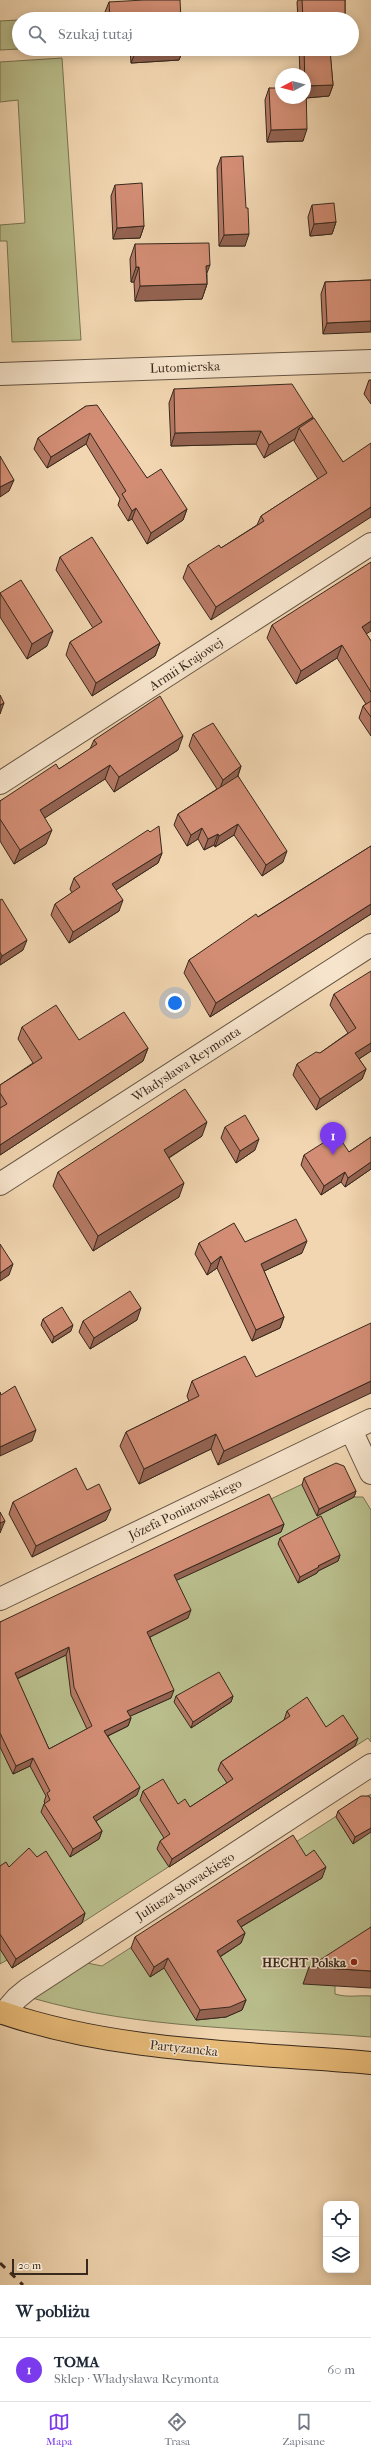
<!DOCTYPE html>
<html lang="pl">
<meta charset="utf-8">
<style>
:root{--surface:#fff;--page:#f2f2f3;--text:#1f2937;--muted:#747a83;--line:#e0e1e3;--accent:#7c3aed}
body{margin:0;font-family:"IM FELL French Canon",serif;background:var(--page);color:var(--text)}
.controls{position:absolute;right:12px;bottom:12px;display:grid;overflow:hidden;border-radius:8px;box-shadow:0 2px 10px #0003}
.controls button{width:36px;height:36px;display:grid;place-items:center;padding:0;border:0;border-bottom:1px solid var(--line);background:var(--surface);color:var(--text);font:20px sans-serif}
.compass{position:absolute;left:275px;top:68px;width:36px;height:36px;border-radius:50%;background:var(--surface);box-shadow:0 2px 10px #0003;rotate:263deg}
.scale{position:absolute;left:12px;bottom:10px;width:76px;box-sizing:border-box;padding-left:4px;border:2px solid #38291d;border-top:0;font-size:11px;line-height:14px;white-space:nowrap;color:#38291d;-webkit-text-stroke:3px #f6e4cc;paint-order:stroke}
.you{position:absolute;left:175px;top:1003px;width:14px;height:14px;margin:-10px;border:3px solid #fff;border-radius:50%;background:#1a73e8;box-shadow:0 0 0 6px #1a73e833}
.badge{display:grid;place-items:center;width:26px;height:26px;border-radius:50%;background:var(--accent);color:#fff;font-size:13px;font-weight:700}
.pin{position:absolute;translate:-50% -33px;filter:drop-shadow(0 1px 2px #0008)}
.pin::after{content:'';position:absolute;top:21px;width:14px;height:12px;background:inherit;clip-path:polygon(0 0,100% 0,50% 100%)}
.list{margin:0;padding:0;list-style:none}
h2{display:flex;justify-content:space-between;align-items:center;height:52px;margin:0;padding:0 16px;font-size:17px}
h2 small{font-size:13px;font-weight:400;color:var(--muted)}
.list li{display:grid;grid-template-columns:26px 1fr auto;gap:12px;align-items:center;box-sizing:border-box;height:64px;padding:0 16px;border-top:1px solid var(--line)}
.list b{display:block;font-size:15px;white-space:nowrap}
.list p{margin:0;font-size:13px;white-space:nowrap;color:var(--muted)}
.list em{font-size:13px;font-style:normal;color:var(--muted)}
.icon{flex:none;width:22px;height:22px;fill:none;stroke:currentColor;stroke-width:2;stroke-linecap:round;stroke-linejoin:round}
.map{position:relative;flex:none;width:371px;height:2285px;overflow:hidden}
.search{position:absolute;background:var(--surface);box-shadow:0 2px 10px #0003;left:12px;right:12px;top:12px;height:44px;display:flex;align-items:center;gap:10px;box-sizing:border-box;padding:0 14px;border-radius:22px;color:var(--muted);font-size:15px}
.sheet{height:116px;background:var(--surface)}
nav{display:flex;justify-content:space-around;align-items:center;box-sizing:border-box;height:56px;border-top:1px solid var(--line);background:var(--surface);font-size:11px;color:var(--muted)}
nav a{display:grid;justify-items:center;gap:2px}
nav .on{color:var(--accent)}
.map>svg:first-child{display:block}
.green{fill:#b9be8c;stroke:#787454}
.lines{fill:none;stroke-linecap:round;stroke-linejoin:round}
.minor-casing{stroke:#665442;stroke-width:24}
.major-casing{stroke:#38291d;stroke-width:24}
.minor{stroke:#f6e4cc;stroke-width:22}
.major{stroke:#e8bb78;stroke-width:22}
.rail{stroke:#38291d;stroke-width:3;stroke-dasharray:7 7;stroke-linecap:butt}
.wall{fill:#b57964;stroke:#38291d;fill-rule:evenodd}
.shaded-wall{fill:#936351;stroke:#38291d}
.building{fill:#d28d74;stroke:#38291d;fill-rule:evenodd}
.poi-dot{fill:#8f2418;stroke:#f6e4cc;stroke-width:1.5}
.labels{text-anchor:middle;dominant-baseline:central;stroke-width:3;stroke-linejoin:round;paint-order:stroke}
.street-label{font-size:13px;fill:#38291d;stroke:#f6e4cc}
.poi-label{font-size:13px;font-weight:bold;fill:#38291d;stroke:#f6e4cc;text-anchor:end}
</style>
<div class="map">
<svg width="371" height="2285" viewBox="0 0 371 2285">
<rect width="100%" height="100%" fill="#f1d6b1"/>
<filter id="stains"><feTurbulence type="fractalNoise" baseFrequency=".005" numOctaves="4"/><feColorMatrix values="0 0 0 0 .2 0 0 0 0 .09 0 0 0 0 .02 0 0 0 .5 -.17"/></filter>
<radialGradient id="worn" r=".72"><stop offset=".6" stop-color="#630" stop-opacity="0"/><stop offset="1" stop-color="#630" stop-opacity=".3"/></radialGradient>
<path class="green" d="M19,20V49L0,50V21Z
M62,58L81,340L12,342L7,241H0V225L25,223L18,100L0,102V62Z
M334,1469L354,1497H363L371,1510V1742L368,1738L12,1968L7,1960L0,1964V1628Z
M371,1794V1939L335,1986V1994C348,1998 358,1995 371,1996V2037C258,2028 142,2030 32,1998L87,1963L102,1966Z"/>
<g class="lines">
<defs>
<path id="minor" d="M0,374L371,361
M0,783L371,544
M0,1184L371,945
M351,1430L371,1473
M0,1599L371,1420
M4,2013L17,1998L28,1989L371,1765"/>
<path id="major" d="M0,2012C119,2053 247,2052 371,2063"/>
</defs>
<use href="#minor" class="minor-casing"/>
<use href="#major" class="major-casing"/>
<use href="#minor" class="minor"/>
<use href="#major" class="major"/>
<path class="rail" d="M0,2263L23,2285"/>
</g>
<path class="wall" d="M298,0H345V19H298L297,2Z
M109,2L181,19H105V12Z
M130,49H183L179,60L131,63Z
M299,49H343L342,52L330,53L333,85L329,96L306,98L303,141L267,142L265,100L269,88L305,98V74H300Z
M221,157L245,246H219L217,168Z
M115,185L144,226L140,238L113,239L111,196Z
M312,205L336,222L332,234L310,236L308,217Z
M135,244L207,274V284L202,299L135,301L134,282H131L130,259Z
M371,280L323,334L321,294L325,282Z
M369,380H371V404L364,394Z
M174,389L313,417L312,419L343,462L211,620L183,578L188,565L221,548L257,525L261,516L318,479L294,441L295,439L264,458L256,444L171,446L169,403Z
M86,406L147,478L187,509L183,520L147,544L132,519L128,521L118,505L120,499L86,444L47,468L34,449L38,438Z
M60,557L160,643L155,656L92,696L66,655L70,642L93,628L56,570Z
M0,593L47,646L27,659L0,617Z
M272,625L366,634L371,641V736L359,718L363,706L366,704L337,658L296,684L267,638Z
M193,734L241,766L238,776L283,862L262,876L234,835L215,847L214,845L204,850L198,839L187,846L174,825L178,814L217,789L189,746Z
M94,740L178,750L114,792L105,779L44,818L46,844L14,864L0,841V801L59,769L90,749Z
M371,846V914L210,1017L184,973L189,960Z
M162,853L158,863L116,890L119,911L69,943L51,915L55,904L72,893L70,889L74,878Z
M0,900L23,950L0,965Z
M334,994L371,1051L359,1059L366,1069L362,1079L316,1110L293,1075L297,1064L320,1053L348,1033L330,1005Z
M22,1027L79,1040L148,1048L143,1061L0,1155V1085L33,1063L18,1039Z
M225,1127L255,1150L236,1163L221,1138Z
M202,1136L169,1158L179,1197L93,1251L53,1186L58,1172Z
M371,1137V1169L345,1187L341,1182L321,1195L301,1165L304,1155L349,1152Z
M245,1242L302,1253L264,1271L284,1317L280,1328L252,1341L217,1268L207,1275L195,1254L199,1243Z
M43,1319L71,1331L52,1343L41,1325Z
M137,1320L90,1349L79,1332L83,1321Z
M256,1377L218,1465L211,1449L139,1484L120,1446L126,1432L189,1401L187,1396L192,1381Z
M304,1478L356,1491L354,1497L317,1516L302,1485Z
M87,1490L106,1520L32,1557L9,1514L13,1502Z
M284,1524L281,1532L176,1580L188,1618L150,1637L171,1698L130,1716L131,1718L128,1726L108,1736L137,1795L96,1821L102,1831L99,1839L70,1857L41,1812L44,1804L45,1803L44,1802L46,1796L30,1766L13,1774L0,1747V1622ZM66,1655L71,1695L87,1729L49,1749L17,1679Z
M280,1538L340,1555L338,1561L318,1571L317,1573L298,1583L278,1544Z
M176,1696H233L231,1702L191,1728L174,1702Z
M287,1711L326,1727L358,1738L355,1746L169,1867L157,1849L160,1841L164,1838L140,1800L143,1791L178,1804L190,1807L227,1783L218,1770L221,1762L284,1720Z
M371,1799L353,1844L336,1817L338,1811Z
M306,1856L322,1878L241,1927L245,1933L241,1943L220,1957L246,2000L242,2010L226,2017L196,2020L164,1968L150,1977L131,1948L135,1937Z
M0,1866L9,1867L85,1913L82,1923L12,1968L0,1949Z"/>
<path class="shaded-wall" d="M327,49H343L342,52L325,53Z
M183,50L179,60L131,63L135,53Z
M333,85L329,96L305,98V86Z
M307,129L303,141L267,142L271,130Z
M336,222L332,234L310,236L314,224Z
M144,226L140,238L113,239L117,228Z
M249,234L245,246H219L224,235Z
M210,265L204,281L206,266Z
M136,267H139L134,282H131Z
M207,284L202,299L135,301L140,286Z
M371,321V332L323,334L327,323Z
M313,417L308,430L299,428L295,439L264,458L269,445Z
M261,431L256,444L171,446L175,433Z
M90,433L86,444L47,468L51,457Z
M14,480L9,491L0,497V487Z
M371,507V517L211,620L216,607Z
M136,508L132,519L128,521L132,511Z
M187,509L183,520L147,544L151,533Z
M371,621V631L358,639L362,627Z
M53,631L47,646L27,659L32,644Z
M160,643L155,656L92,696L96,683Z
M342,645L337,658L296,684L301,671Z
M4,703L0,714V705Z
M183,736L178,750L114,792L119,777Z
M110,765L105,779L34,825L40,810Z
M241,766L237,778L219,791L223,780Z
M238,824L234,835L215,847L219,836Z
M202,828L198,839L187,846L191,835Z
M52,830L46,844L14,864L20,850Z
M218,834L214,845L204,850L208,839Z
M287,851L283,862L262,876L266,865Z
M162,853L158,863L108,895L112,884Z
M123,900L119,911L69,943L73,932Z
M371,904V914L210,1017L216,1003Z
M27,940L23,950L0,965V961L2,956Z
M371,1043V1051L351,1064L355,1053Z
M148,1048L143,1061L0,1155V1145Z
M366,1069L362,1079L316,1110L320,1099Z
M207,1122L202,1136L159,1164L164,1150Z
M259,1139L255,1150L236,1163L240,1151Z
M371,1162V1169L345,1187L348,1178Z
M345,1172L341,1182L321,1195L324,1186Z
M184,1183L179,1197L93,1251L98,1236Z
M307,1241L302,1253L256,1275L261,1264Z
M221,1256L217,1268L207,1275L211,1264Z
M13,1264L9,1275L0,1281V1273Z
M141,1308L137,1320L90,1349L94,1338Z
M284,1317L280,1328L252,1341L256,1330Z
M73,1325L71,1331L52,1343L54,1337Z
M371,1381V1393L218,1465L224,1451Z
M36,1430L32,1441L0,1456V1447Z
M216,1434L211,1449L139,1484L144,1469Z
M356,1491L354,1497L317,1516L319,1509Z
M111,1509L106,1520L32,1557L36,1546Z
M5,1521L0,1533V1523Z
M284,1524L281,1532L171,1583L174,1575Z
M340,1555L338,1561L318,1571L317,1573L298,1583L300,1577L318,1566Z
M191,1610L188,1618L144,1640L147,1632Z
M69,1647L66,1655L12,1681L15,1673Z
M174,1690L171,1698L124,1719L127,1711Z
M233,1696L231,1702L191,1728L193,1722Z
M131,1718L128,1726L101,1739L104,1731Z
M358,1738L355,1746L169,1867L172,1859Z
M33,1758L30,1766L13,1774L16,1766Z
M140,1787L137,1795L90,1825L93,1817Z
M371,1828V1832L353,1844L355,1837Z
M102,1831L99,1839L70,1857L73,1849Z
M326,1867L322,1878L234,1931L237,1921Z
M85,1913L82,1923L12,1968L16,1959Z
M245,1933L241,1943L213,1961L217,1951Z
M168,1958L164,1968L150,1977L154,1967Z
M309,1967L371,1971V1988L303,1984Z
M246,2000L242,2010L226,2017L196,2020L200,2010Z"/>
<path class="building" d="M144,0H180L181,19H110L109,2Z
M302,0H345V19H303Z
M134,49H183V50L135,53Z
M304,49H330L333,85L305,86Z
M305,86H306L307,129L271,130L269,88H281V98H305Z
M243,156L246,208H248L249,234L224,235L221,157Z
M142,183L144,226L117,228L115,185Z
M334,203L336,222L314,224L312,205Z
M209,243L210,265L206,266L207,284L140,286L139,267H136L135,244Z
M371,280V321L327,323L325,282Z
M292,384L313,417L269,445L261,431L175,433L174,389Z
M97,405L147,478L161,469L187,509L151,533L136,508L132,511L122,494L126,491L90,433L51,457L38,438L86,406Z
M314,418L343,462L371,443V507L216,607L188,565L219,545L221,548L264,521L261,516L327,473L299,428Z
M0,456L14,480L0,487Z
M92,537L160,643L96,683L70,642L102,622L60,557Z
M371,562V621L362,627L371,641V692L342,645L301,671L272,625Z
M21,580L53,631L32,644L0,593Z
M0,695L4,703L0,705Z
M160,696L183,736L119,777L110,765L40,810L52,830L20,850L0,819V801L56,764L59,769L97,744L94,740Z
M371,701V717L363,706Z
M213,723L241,766L223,780L193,734Z
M238,776L287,851L266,865L238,824L219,836L218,834L208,839L202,828L191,835L178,814Z
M159,826L162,853L112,884L123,900L73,932L55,904L80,887L74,878L148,830L150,832Z
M371,846V904L216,1003L189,960L256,914L258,917Z
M2,899L27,940L2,956L0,952V900Z
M371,971V1043L355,1053L366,1069L320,1099L297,1064L316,1052L320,1053L356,1028L334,994Z
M56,1005L79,1040L124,1012L148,1048L0,1145V1108L7,1104L0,1093V1085L42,1058L22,1027Z
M185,1089L207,1122L164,1150L184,1183L98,1236L58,1172Z
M245,1115L259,1139L240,1151L225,1127Z
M337,1134L349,1152L371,1137V1162L348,1178L345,1172L324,1186L304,1155Z
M296,1219L307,1241L261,1264L284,1317L256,1330L221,1256L211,1264L199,1243L234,1223L245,1242Z
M0,1244L13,1264L0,1273Z
M130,1291L141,1308L94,1338L83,1321Z
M62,1307L73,1325L54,1337L43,1319Z
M371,1323V1381L224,1451L216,1434L144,1469L126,1432L199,1396L192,1381L245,1356L256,1377Z
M15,1386L36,1430L0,1447V1392L1,1395Z
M336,1463L344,1466L356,1491L319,1509L304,1478Z
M76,1468L87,1490L99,1484L111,1509L36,1546L13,1502Z
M269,1494L284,1524L174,1575L191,1610L147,1632L174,1690L127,1711L131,1718L104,1731L140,1787L93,1817L102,1831L73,1849L44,1804L50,1800L47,1793L50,1791L33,1758L16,1766L0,1733V1622ZM69,1647L74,1687L92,1726L49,1749L15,1673Z
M0,1512L5,1521L0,1523Z
M321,1516L340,1555L318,1566L319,1567L300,1577L280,1538Z
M219,1672L233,1696L193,1722L176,1696Z
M307,1697L326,1727L343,1715L358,1738L172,1859L160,1841L170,1834L143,1791L163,1779L178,1804L185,1799L190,1807L233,1779L221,1762L290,1716L287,1711Z
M361,1796H369L371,1799V1828L355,1837L338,1811Z
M293,1835L306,1856L314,1850L326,1867L237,1921L245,1933L217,1951L246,2000L230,2007L200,2010L168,1958L154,1967L135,1937Z
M29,1848L37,1857L46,1851L85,1913L16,1959L0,1934V1866L6,1862L9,1867Z
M371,1927V1971L309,1967Z"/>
<circle class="poi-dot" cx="354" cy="1962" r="4"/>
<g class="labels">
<g class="street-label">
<text transform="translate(185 367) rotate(-2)">Lutomierska</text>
<text transform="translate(186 664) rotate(-33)">Armii Krajowej</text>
<text transform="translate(186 1064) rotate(-33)">Władysława Reymonta</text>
<text transform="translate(185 1509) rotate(-26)">Józefa Poniatowskiego</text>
<text transform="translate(185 1886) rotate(-33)">Juliusza Słowackiego</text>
<text transform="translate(184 2048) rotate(6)">Partyzancka</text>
</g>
<g class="poi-label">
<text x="346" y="1962">HECHT Polska</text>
</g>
</g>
<rect width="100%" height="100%" filter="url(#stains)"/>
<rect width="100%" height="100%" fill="url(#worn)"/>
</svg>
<div class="controls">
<button><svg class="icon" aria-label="locate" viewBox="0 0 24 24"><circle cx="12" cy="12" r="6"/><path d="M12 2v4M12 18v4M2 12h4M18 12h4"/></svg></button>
<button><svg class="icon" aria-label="layers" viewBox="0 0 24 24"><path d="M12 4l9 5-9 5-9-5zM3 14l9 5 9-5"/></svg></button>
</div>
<svg class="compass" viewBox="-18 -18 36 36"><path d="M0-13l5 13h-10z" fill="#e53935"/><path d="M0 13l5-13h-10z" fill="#747a83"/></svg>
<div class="scale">20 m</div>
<div class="you"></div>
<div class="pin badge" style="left:333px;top:1155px">1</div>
<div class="search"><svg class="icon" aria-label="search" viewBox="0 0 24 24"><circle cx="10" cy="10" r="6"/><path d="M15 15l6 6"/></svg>Szukaj tutaj</div>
</div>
<section class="sheet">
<h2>W pobliżu<small></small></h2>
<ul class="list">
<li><span class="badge">1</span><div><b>TOMA</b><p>Sklep · Władysława Reymonta</p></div><em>60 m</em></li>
</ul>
</section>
<nav>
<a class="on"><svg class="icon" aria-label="map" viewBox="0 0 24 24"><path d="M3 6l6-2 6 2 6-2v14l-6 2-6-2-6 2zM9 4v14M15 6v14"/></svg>Mapa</a>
<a><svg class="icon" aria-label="directions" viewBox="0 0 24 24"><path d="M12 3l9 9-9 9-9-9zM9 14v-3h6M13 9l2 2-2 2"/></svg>Trasa</a>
<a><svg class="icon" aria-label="saved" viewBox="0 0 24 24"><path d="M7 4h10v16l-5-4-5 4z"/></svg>Zapisane</a>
</nav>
